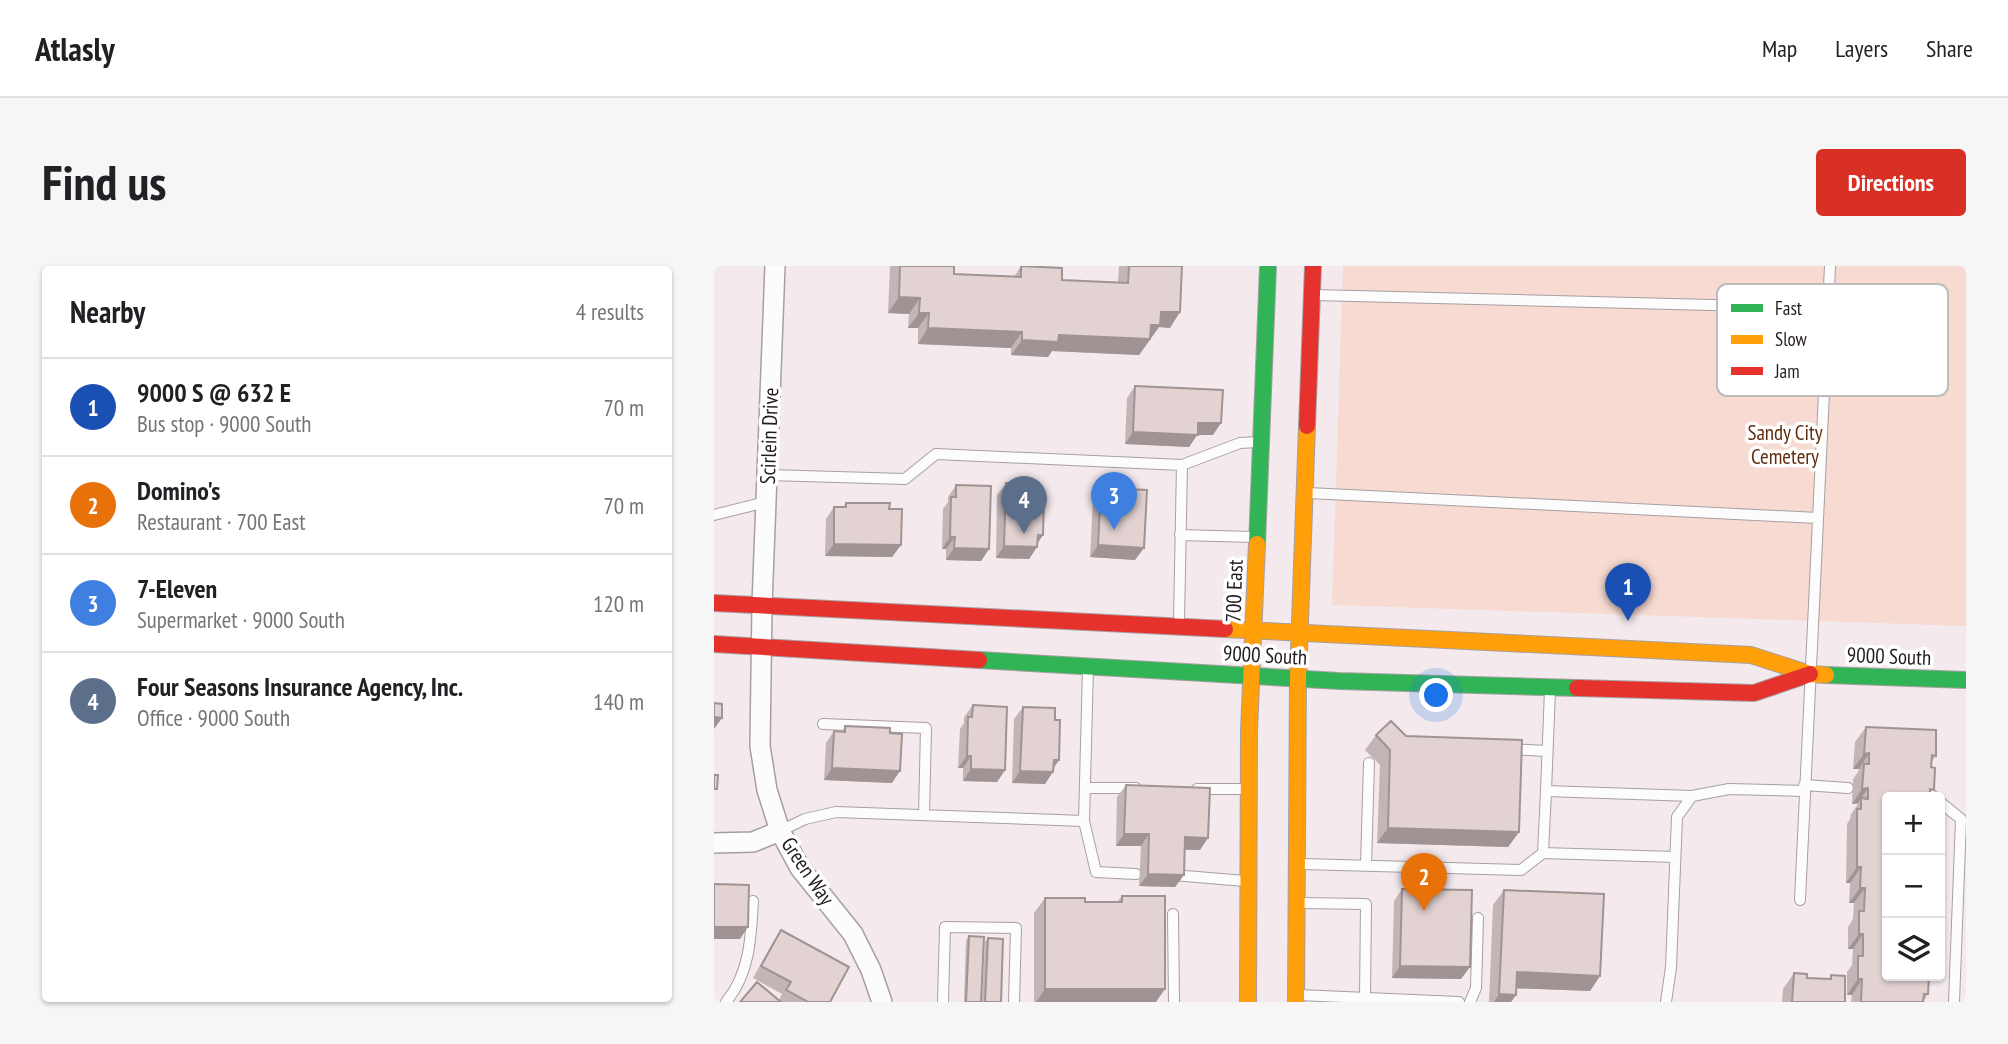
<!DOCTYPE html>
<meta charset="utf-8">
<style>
:root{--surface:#fff;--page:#f6f6f6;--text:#202124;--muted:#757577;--line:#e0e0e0;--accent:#d93025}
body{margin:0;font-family:"PT Sans Narrow",sans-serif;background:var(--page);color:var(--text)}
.controls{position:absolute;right:21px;bottom:21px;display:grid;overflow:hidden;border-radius:7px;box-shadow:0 2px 5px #0004}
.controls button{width:63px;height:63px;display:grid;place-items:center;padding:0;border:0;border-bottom:2px solid var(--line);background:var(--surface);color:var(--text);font:35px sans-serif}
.you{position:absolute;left:723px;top:430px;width:24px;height:24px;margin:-18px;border:5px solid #fff;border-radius:50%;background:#1a73e8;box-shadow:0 0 0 10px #1a73e833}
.badge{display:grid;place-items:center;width:46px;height:46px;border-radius:50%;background:var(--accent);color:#fff;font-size:23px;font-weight:700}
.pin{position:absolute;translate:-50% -58px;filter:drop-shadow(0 2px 4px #0008)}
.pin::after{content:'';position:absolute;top:37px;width:24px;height:21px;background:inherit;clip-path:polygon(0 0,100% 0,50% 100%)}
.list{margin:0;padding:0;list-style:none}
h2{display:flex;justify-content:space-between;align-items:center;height:91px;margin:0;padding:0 28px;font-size:30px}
h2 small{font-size:23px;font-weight:400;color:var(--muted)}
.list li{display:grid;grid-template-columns:46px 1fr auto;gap:21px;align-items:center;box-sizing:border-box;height:98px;padding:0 28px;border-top:2px solid var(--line)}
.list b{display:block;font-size:26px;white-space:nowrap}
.list p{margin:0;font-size:23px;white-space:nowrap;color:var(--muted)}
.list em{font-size:23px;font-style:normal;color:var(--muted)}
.icon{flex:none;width:38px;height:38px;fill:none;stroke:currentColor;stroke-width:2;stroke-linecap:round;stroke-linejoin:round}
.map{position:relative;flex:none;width:1252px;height:736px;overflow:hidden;border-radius:7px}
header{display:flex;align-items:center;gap:42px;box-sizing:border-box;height:98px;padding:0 35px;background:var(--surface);border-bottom:2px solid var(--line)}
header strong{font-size:33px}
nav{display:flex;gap:38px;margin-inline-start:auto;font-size:24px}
.intro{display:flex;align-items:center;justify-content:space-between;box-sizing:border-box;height:168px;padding:0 42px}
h1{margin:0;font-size:49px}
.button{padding:18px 32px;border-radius:7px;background:var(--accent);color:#fff;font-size:24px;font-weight:700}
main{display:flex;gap:42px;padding:0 42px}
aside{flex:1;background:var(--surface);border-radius:7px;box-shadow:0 2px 5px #0004}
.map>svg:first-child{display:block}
.green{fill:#f7dbd2}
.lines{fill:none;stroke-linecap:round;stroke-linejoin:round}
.lane-casing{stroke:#a79fa1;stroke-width:12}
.street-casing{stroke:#a79fa1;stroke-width:22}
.fast-casing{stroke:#a79fa1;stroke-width:18}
.slow-casing{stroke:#a79fa1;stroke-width:18}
.jam-casing{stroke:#a79fa1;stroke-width:18}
.lane{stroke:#fdfcfc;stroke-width:10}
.street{stroke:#fdfcfc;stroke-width:19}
.fast{stroke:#30b455;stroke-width:16}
.slow{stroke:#ff9f0a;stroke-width:16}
.jam{stroke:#e5322d;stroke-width:16}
.wall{fill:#c3b5b5}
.shaded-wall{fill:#9f9393}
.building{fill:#e3d2d2;stroke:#9f9393;stroke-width:2}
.labels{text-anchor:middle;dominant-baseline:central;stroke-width:7;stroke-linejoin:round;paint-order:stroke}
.park-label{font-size:21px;fill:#612d10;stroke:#fff}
.street-label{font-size:21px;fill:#231c1e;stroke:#fff}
.key{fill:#fff;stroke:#bdbbbc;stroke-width:2}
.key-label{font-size:19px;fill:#231c1e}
</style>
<header>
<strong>Atlasly</strong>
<nav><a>Map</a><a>Layers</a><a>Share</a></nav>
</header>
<div class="intro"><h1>Find us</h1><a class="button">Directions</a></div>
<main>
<aside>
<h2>Nearby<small>4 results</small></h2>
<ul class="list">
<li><span class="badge" style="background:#1a4fb4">1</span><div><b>9000 S @ 632 E</b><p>Bus stop · 9000 South</p></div><em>70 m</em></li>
<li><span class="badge" style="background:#e8710a">2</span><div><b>Domino's</b><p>Restaurant · 700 East</p></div><em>70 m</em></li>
<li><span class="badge" style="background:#3f7fe0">3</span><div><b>7-Eleven</b><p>Supermarket · 9000 South</p></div><em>120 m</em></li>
<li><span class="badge" style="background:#5c6f8a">4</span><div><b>Four Seasons Insurance Agency, Inc.</b><p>Office · 9000 South</p></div><em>140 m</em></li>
</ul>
</aside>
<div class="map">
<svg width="1252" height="736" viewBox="0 0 1252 736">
<rect width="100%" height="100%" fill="#f4e9ec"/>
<path class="green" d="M629,0H1252V360L618,339Z"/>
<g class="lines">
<defs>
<path id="lane" d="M600,29L1114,42
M468,199L526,177L544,176
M54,209L191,213L222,188L468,199L465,356
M594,227L1104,252
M0,249L52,236
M466,269L539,271
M109,458L212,462L210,549
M795,483L833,485
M1090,519L1134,522
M371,522H422
M483,523H531
M1212,524L1220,531
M832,525L836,424
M1226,536L1247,553L1240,736
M370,555L374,402
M66,565L91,553L122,546L370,555L382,606L422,608
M961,591L829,587L832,525L978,530
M588,598L807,604L829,587
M652,599L655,497
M459,609L531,615
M1086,634L1116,0
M586,637L652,638L651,732
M459,648L460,736
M584,729L745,736
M12,736C36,707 37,671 39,635
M229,736L231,661L302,662L300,736
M756,736L762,722L764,652
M952,736L957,701L963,551L978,530L1015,523L1090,525"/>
<path id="street" d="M61,0L48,339L46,480L53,524L66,565L86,602L139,668L157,704L168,736
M0,577L39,576L66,565"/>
<path id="fast" d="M543,278L554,0
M265,394L625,415L863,422
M1112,409L1252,414"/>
<path id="slow" d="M511,363L1037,389L1096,408L1112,409
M534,736L535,465L543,278
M582,736L584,412L593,160"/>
<path id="jam" d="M593,160L599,0
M0,337L511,363
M0,378L265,394
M863,422L1040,427L1096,408"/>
</defs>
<use href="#lane" class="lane-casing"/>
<use href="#street" class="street-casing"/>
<use href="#fast" class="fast-casing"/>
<use href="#slow" class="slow-casing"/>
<use href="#jam" class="jam-casing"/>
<use href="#lane" class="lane"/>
<use href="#street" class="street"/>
<use href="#fast" class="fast"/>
<use href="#slow" class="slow"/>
<use href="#jam" class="jam"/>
</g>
<path class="wall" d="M176,0H240V8L300,11L307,0L348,14L404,16L405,0H468L456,62L445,61L425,89L338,85L334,91L297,89V82L204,78V62H194L195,48L174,47Z
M421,120L499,169H483L475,181L411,178L413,132Z
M292,217L325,228L329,269L323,277V281L315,293L282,292L283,229Z
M242,219L275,283L267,295L232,294V283H228L229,243L234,236V231Z
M387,222L421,294L376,291L379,234Z
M132,237L175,243L187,279L178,291L111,290L112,253L120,241H129Z
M259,439L291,504L283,516L249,515V502H244L246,463L250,457V451Z
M309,441L339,502L331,518L298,517L300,453Z
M131,460L176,467L178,517L110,514L112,477L120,465H128Z
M1152,461L1222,490L1218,495L1173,531L1214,728L1209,736H1137L1138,729H1133V706L1138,699L1139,683H1134V661L1139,653L1140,637H1135L1136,617H1132L1133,558L1136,553L1137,548L1144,538H1138L1139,513L1144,506L1145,503H1139L1141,476Z
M662,469L692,470L805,566L794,581L663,577L666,499L651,484Z
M412,519L486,584H471L470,609L461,621L425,620L427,580H402L403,531Z
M688,623L747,713L678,712L680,635Z
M790,624L886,710L876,725L803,722L802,729L797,736H775L779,639Z
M408,630L442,736H320V647L331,632L371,636H403Z
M67,664L116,736H26L65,734L68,728L39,712L59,676Z
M255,670L267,736H250L252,674Z
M274,672L287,736H268L271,676Z
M1080,707L1093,712L1115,713L1117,709L1131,736H1068L1069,723Z"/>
<path class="shaded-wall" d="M185,31L206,32L195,48L174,47Z
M447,46H466L456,62L445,61L425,89L338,85L334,91L297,89L308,74L345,69Z
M205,47H215L204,62H194Z
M214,62L308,66L297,82L204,78Z
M484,157H507L499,169H483L475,181L411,178L419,166Z
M324,269H329L321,281H323L315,293L282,292L290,280Z
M236,271H241L232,283H228Z
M120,278L187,279L178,291L111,290Z
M384,279L430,282L421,294L376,291Z
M240,282L275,283L267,295L232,294Z
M0,451L8,452L0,463Z
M1155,487L1145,503H1139L1150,488Z
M253,490H257L249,502H244Z
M340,494H345L337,506H339L331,518L298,517L306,505Z
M118,502L186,505L178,517L110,514Z
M257,503L291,504L283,516L249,515Z
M1154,522L1144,537L1138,538L1148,523Z
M674,562L805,566L794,581L663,577Z
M410,568H435L427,580H402Z
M471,571L494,572L486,584L462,583Z
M1143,601H1147L1136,617H1132Z
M434,608L470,609L461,621L425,620Z
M1146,622H1151L1140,637H1135Z
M0,661H34L26,673H0Z
M1145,668H1149L1139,683H1134Z
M686,700L756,701L747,713L678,712Z
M803,706L886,710L876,725L793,722Z
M1144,713H1148L1138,729H1133Z
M331,723H451L442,736H322Z
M785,728L802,729L797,736H780Z"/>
<path class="building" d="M186,0H240V8L307,11V0L348,2V14L414,17L415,0H468L466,46H447L446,59H437L436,73L345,69L344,76L308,74V66L214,62L215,47H205L206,32L185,31Z
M421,120L509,124L507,157H484V169L419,166Z
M292,217H325V228H330L329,269H324L323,281L290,280Z
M242,219L277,220L275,283L240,282L241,271H236L237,231H242Z
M387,222L433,224L430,282L384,279Z
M132,237H176L175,243H188L187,279L120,278V241H132Z
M0,437L8,438V452L0,451Z
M259,439L293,441L291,504L257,503V490H253L254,451H258Z
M309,441L341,442V454H346L345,494H340L339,506L306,505Z
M677,455L692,470L808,474L805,566L674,562L676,484L662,469Z
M131,460L176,462V467L188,468L186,505L118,502L120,465L131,466Z
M1152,461L1222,464V490L1218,489L1217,501L1221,502L1220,524L1216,523V531H1173V710H1215L1214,728H1210L1209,736H1147L1148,713H1144V690H1149V668H1145V645H1150L1151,622H1146L1147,601H1143V543H1147V532L1154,533V522L1148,523L1150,498H1155V487L1150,488Z
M0,509H4L3,523H0Z
M412,519L496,522L494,572L471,571L470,609L434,608L435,568H410Z
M0,618L35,619L34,661H0Z
M688,623L758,624L756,701L686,700Z
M790,624L890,628L886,710L803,706L802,729L785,728Z
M408,630H451V723H331V632H371V636H408Z
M67,664L135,701L116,736H94L72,724L77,716L47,700Z
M255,670L270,671L267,736H252Z
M274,672L289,673L287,736H271Z
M1080,707L1093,708V712L1117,713V709L1131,710V736H1078Z
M43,716L67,736H26Z"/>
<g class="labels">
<g class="park-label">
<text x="1071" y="166">Sandy City<tspan x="1071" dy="24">Cemetery</tspan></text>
</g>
<g class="street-label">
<text transform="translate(55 170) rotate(-88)">Scirlein Drive</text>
<text transform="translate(520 325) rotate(-88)">700 East</text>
<text transform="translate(551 389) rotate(3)">9000 South</text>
<text transform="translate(1175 390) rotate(2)">9000 South</text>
<text transform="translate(94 605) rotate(56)">Green Way</text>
</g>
</g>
<rect x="1003" y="18" width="231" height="112" rx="10" class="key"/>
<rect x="1017" y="38" width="32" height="8" fill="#30b455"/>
<rect x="1017" y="69" width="32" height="9" fill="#ff9f0a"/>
<rect x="1017" y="101" width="32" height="8" fill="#e5322d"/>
<g class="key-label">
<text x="1061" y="49">Fast</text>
<text x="1061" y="80">Slow</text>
<text x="1061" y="112">Jam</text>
</g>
</svg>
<div class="controls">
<button>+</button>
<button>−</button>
<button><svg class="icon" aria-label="layers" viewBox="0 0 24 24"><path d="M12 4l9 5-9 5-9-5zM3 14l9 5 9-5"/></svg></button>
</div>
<div class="you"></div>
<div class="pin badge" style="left:914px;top:355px;background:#1a4fb4">1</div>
<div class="pin badge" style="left:710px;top:645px;background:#e8710a">2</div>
<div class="pin badge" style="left:400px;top:264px;background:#3f7fe0">3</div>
<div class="pin badge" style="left:310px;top:268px;background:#5c6f8a">4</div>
</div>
</main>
